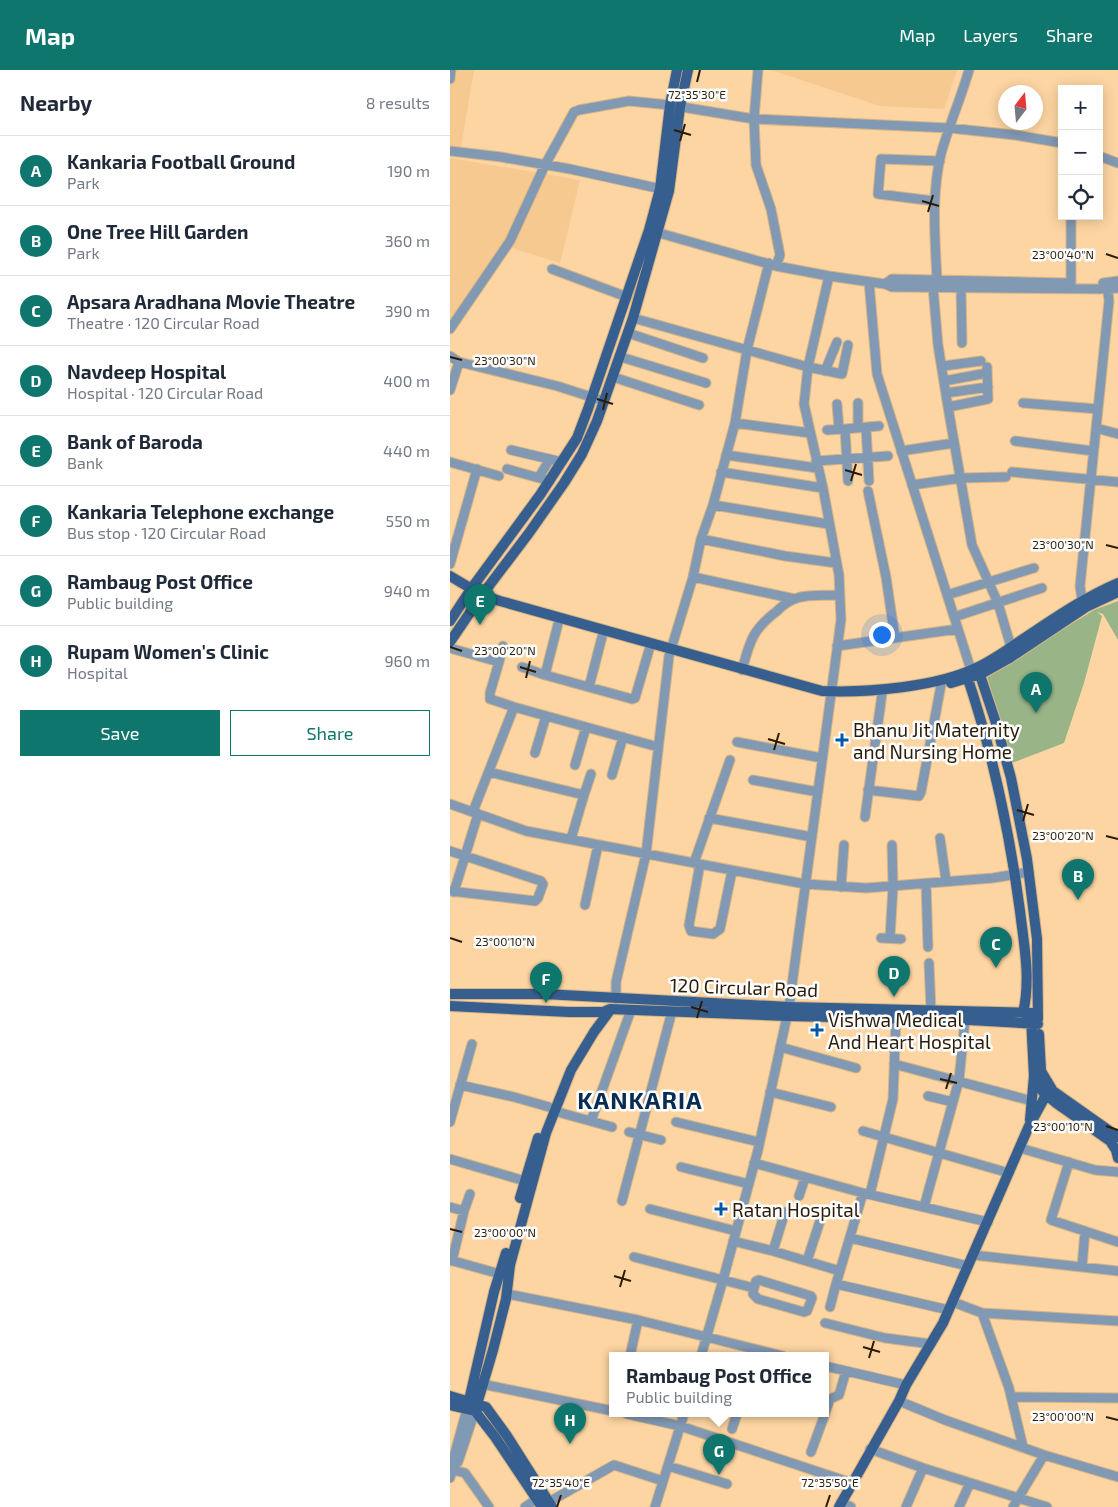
<!DOCTYPE html>
<meta charset="utf-8">
<style>
:root{--surface:#fff;--page:#f6f6f7;--text:#1f2937;--muted:#747a83;--line:#e0e1e3;--accent:#0f766e}
body{margin:0;font-family:"Exo 2",sans-serif;background:var(--page);color:var(--text)}
.controls{position:absolute;right:15px;top:15px;display:grid;overflow:hidden;border-radius:0px;box-shadow:0 2px 12px #0003}
.controls button{width:45px;height:45px;display:grid;place-items:center;padding:0;border:0;border-bottom:1px solid var(--line);background:var(--surface);color:var(--text);font:25px sans-serif}
.compass{position:absolute;left:548px;top:15px;width:45px;height:45px;border-radius:50%;background:var(--surface);box-shadow:0 2px 12px #0003;rotate:16deg}
.you{position:absolute;left:431px;top:564px;width:18px;height:18px;margin:-12px;border:4px solid #fff;border-radius:50%;background:#1a73e8;box-shadow:0 0 0 8px #1a73e833}
.badge{display:grid;place-items:center;width:32px;height:32px;border-radius:50%;background:var(--accent);color:#fff;font-size:16px;font-weight:700}
.pin{position:absolute;translate:-50% -41px;filter:drop-shadow(0 1px 2px #0008)}
.pin::after{content:'';position:absolute;top:26px;width:18px;height:15px;background:inherit;clip-path:polygon(0 0,100% 0,50% 100%)}
.popup{position:absolute;left:159px;top:1282px;width:220px;height:65px;box-sizing:border-box;display:grid;place-content:center;border-radius:0px;background:var(--surface);filter:drop-shadow(0 1px 4px #0005);font-size:16px;white-space:nowrap;color:var(--muted)}
.popup b{font-size:19px;color:var(--text)}
.popup::after{content:'';position:absolute;left:50%;top:100%;margin-left:-10px;border:10px solid transparent;border-top-color:var(--surface)}
.list{margin:0;padding:0;list-style:none}
h2{display:flex;justify-content:space-between;align-items:center;height:65px;margin:0;padding:0 20px;font-size:21px}
h2 small{font-size:16px;font-weight:400;color:var(--muted)}
.list li{display:grid;grid-template-columns:32px 1fr auto;gap:15px;align-items:center;box-sizing:border-box;height:70px;padding:0 20px;border-top:1px solid var(--line)}
.list b{display:block;font-size:19px;white-space:nowrap}
.list p{margin:0;font-size:16px;white-space:nowrap;color:var(--muted)}
.list em{font-size:16px;font-style:normal;color:var(--muted)}
.actions{display:flex;gap:10px;padding:15px 20px}
.actions a{flex:1;padding:11px 0;border:1px solid var(--accent);border-radius:0px;text-align:center;font-size:18px;color:var(--accent)}
.actions .main{background:var(--accent);color:#fff}
.icon{flex:none;width:28px;height:28px;fill:none;stroke:currentColor;stroke-width:2;stroke-linecap:round;stroke-linejoin:round}
.map{position:relative;flex:none;width:668px;height:1437px;overflow:hidden}
header{display:flex;align-items:center;gap:30px;box-sizing:border-box;height:70px;padding:0 25px;background:var(--accent);color:#fff}
header strong{font-size:24px}
nav{display:flex;gap:28px;margin-inline-start:auto;font-size:18px}
main{display:flex}
aside{flex:1;background:var(--surface)}
.map>svg:first-child{display:block}
.built{fill:#f5c98f}
.green{fill:#99b588}
.lines{fill:none;stroke-linecap:round;stroke-linejoin:round}
.minor-casing{stroke:#d7b486;stroke-width:11}
.major-casing{stroke:#d7b486;stroke-width:12}
.minor{stroke:#8299b4;stroke-width:9}
.major{stroke:#365f8f;stroke-width:10}
.ticks{fill:none;stroke:#2b1c08;stroke-width:2}
.poi-dot{fill:#0258a6;stroke:#fdfdfd;stroke-width:2}
.labels{text-anchor:middle;dominant-baseline:central;stroke-width:5;stroke-linejoin:round;paint-order:stroke}
.poi-label{font-size:19px;fill:#2b1c08;stroke:#fdfdfd;text-anchor:start}
.street-label{font-size:19px;fill:#2b1c08;stroke:#fdfdfd}
.district-label{font-size:24px;font-weight:bold;letter-spacing:1px;fill:#082c52;stroke:#fdfdfd}
.ticks-label{font-size:12px;text-anchor:middle;fill:#2b1c08;stroke:#fdfdfd;stroke-width:5;stroke-linejoin:round;paint-order:stroke}
</style>
<header>
<strong>Map</strong>
<nav><a>Map</a><a>Layers</a><a>Share</a></nav>
</header>
<main>
<aside>
<h2>Nearby<small>8 results</small></h2>
<ul class="list">
<li><span class="badge">A</span><div><b>Kankaria Football Ground</b><p>Park</p></div><em>190 m</em></li>
<li><span class="badge">B</span><div><b>One Tree Hill Garden</b><p>Park</p></div><em>360 m</em></li>
<li><span class="badge">C</span><div><b>Apsara Aradhana Movie Theatre</b><p>Theatre · 120 Circular Road</p></div><em>390 m</em></li>
<li><span class="badge">D</span><div><b>Navdeep Hospital</b><p>Hospital · 120 Circular Road</p></div><em>400 m</em></li>
<li><span class="badge">E</span><div><b>Bank of Baroda</b><p>Bank</p></div><em>440 m</em></li>
<li><span class="badge">F</span><div><b>Kankaria Telephone exchange</b><p>Bus stop · 120 Circular Road</p></div><em>550 m</em></li>
<li><span class="badge">G</span><div><b>Rambaug Post Office</b><p>Public building</p></div><em>940 m</em></li>
<li><span class="badge">H</span><div><b>Rupam Women's Clinic</b><p>Hospital</p></div><em>960 m</em></li>
</ul>
<div class="actions"><a class="main">Save</a><a>Share</a></div>
</aside>
<div class="map">
<svg width="668" height="1437" viewBox="0 0 668 1437">
<rect width="100%" height="100%" fill="#fdd5a2"/>
<path class="built" d="M0,0H24L11,77H0Z
M321,0H507L494,39L430,36Z
M0,88L130,110L110,193L62,178L0,256Z"/>
<path class="green" d="M668,531V570L653,544L647,542L652,546L634,613L614,673L562,693L556,677L537,606L644,540Z"/>
<g class="lines">
<defs>
<path id="minor" d="M308,0L304,49L306,95L321,139L330,185L326,196
M519,0C511,28 499,55 491,84C481,125 485,168 487,210L483,217L488,275L498,337L522,475L548,533L561,577
M0,9L1,0
M0,81L51,87L120,99L216,120
M649,86L668,93
M484,131L428,124L431,89L490,91
M621,146V213
M202,161L326,196L379,206L435,214L442,217L658,219L668,218
M102,199L177,227
M419,212L427,304L521,600
M653,213L668,211
M435,214L442,209L618,213
M511,218L512,273
M183,248L358,297L392,304L398,275
M0,259L60,171L95,95L124,42L129,40L179,31L220,35L304,49L499,58L565,65L612,73
M178,263L253,288
M0,286L9,292L107,316L154,331
M171,287L256,313
M493,296L531,291
M375,301L387,272
M163,307L249,335
M494,311L537,303
M0,320L9,292
M496,323L538,317
M408,333V358
M573,333L648,339
M387,334L389,359
M498,337L538,329L537,297
M285,353L360,363
M416,358L419,411
M646,358L668,364
M377,360L395,359
M565,371L643,381
M61,380L112,392
M451,381L504,373
M276,385L367,398
M366,391L438,386
M0,392L49,406
M57,399L100,411
M271,402L373,418
M562,402L668,412
M89,407L100,389
M398,411L395,359L429,356
M462,415L511,408L556,407
M418,421L436,507L445,568
M263,435L378,454
M251,469L335,486L386,493
M0,494L27,399
M243,507L345,529
M497,525L584,498
M635,536L632,530L630,516L659,231L657,213
M504,547L592,518
M387,576L508,559
M0,578L49,592L40,623V629L64,637
M49,592L53,576
M72,597L95,605L108,554
M292,600C300,571 302,560 327,541C332,536 340,530 347,528C360,524 376,526 390,525
M95,605L182,629L185,628L199,580
M139,617L152,567
M287,672L372,688
M85,683L96,646
M125,695L136,657
M39,702L134,725L121,769
M162,705L173,667
M303,710L368,722
M418,720L469,726L471,722L491,615
M134,725L141,704
M0,734L76,761L355,814L416,818L543,808L579,802
M415,747L432,624
M259,748L362,767
M490,768L496,811
M0,781L91,811L93,814L88,828L85,831L0,821
M244,793L280,690
M250,794L239,855L241,861L263,864L270,859L282,801
M476,813L478,877
M391,817L394,775
M4,822L28,744L24,739L64,637L208,677
M135,835L148,775
M431,868L451,869
M440,868L443,816L442,775
M479,893L481,941
M166,929V912L196,784L219,586L243,507L251,469L263,435L285,353L297,280L319,193
M330,977L406,998
M444,994L582,1031
M10,1015L64,1027L99,1037
M320,1022L381,1037
M478,1026L503,1032
M104,1041L162,1057
M141,1051L181,940
M0,1052L22,974
M226,1052L309,1072
M413,1061L559,1103
M179,1062L211,1070
M570,1078L645,1100L668,1102
M0,1089L75,1111
M619,1092L601,1150L668,1172
M304,1093L413,1123
M231,1097L299,1114
M421,1120L443,1029L446,948
M349,1126L355,1108
M172,1131L222,941
M0,1137L14,1141
M474,1137L509,1010L515,950
M200,1139L286,1161
M400,1168L518,1196
M283,1171L323,1181L390,1201
M323,1181L335,1142
M523,1185L668,1201
M184,1187L304,1218L303,1224L308,1229L354,1242L357,1241L362,1228L361,1226L309,1210L306,1211L304,1218
M0,1190L50,1204
M2,1191L14,1141L20,1124
M357,1191L370,1151
M632,1197L635,1161
M57,1224L188,1250L333,1286
M503,1232L532,1243L559,1318L573,1377
M380,1237L386,1214
M499,1240L386,1214L413,1123L538,1152
M532,1243L668,1251
M375,1253L435,1268L481,1274
M180,1286L188,1250
M251,1286L273,1210L308,1080L339,937L391,550L389,505L373,418L354,334L358,297L379,206
M375,1296L456,1315
M32,1314L163,1341
M562,1327L668,1328
M449,1331L495,1350L594,1385L668,1407
M375,1343L380,1329L389,1325L396,1301
M177,1344L230,1356L402,1413
M282,1359L287,1344
M420,1379L473,1398L597,1437
M361,1382L375,1344
M3,1390L17,1339
M218,1396L277,1414
M0,1399L15,1403L39,1437
M0,1408L4,1395L8,1392L25,1341
M99,1432L164,1395L213,1411
M391,1432L401,1437
M75,1437L87,1429
M205,1437L234,1344
M456,1437L473,1398
M509,1437L520,1413
M563,1437L594,1385"/>
<path id="major" d="M0,506L32,525L50,531L372,621C417,623 488,617 528,597C543,590 557,580 570,571C602,550 633,528 668,513
M0,551L21,519L90,425L127,368L138,339L199,160L210,119L220,35L227,0
M0,572L32,525L79,463L114,413L132,384L147,351L183,248L219,121L230,37L238,0
M528,599L545,650L561,708L577,789L587,869L588,949
M516,603C543,683 559,758 570,841C574,875 581,909 573,943L581,948L584,1006L593,1022L606,1033L660,1071L666,1080L668,1088
M501,613L531,604L558,589L636,537L668,522
M0,924H94L339,937L587,943
M0,936L119,942H153L160,939L337,946L519,950L588,954
M589,964L591,1001L603,1021L668,1067
M580,1050L584,1006
M70,1128L88,1068
M0,1326L36,1337L57,1366L102,1437
M0,1335L25,1341L45,1367L92,1437
M17,1339L44,1222L56,1183
M25,1341L43,1280L56,1229L60,1195L96,1063L121,1000L144,962L161,939
M389,1437L449,1331L456,1315L493,1253L579,1056L596,1025L600,1023"/>
</defs>
<use href="#minor" class="minor-casing"/>
<use href="#major" class="major-casing"/>
<use href="#minor" class="minor"/>
<use href="#major" class="major"/>
</g>
<path class="ticks" d="M247,12L250,0M224,60L241,65M230,71L235,54M472,131L489,136M478,142L483,125M656,184L668,188M0,287L12,290M147,329L163,334M153,340L157,323M395,400L412,405M401,411L406,394M656,475L668,478M0,577L12,581M70,597L86,602M76,608L80,591M318,669L335,674M324,680L329,663M567,740L584,745M573,751L578,734M656,766L668,769M0,868L12,872M241,937L258,942M247,948L252,931M490,1009L507,1013M496,1019L501,1003M656,1056L668,1060M0,1159L12,1162M164,1206L181,1211M170,1217L175,1200M413,1277L430,1282M419,1288L424,1271M656,1347L668,1350M107,1437L111,1425M376,1437L380,1425"/>
<g class="poi-dot">
<path d="M389.5 662.5h5v5h5v5h-5v5h-5v-5h-5v-5h5z"/>
<path d="M364.5 952.5h5v5h5v5h-5v5h-5v-5h-5v-5h5z"/>
<path d="M268.5 1131.5h5v5h5v5h-5v5h-5v-5h-5v-5h5z"/>
</g>
<g class="labels">
<g class="poi-label">
<text x="403" y="659">Bhanu Jit Maternity<tspan x="403" dy="22">and Nursing Home</tspan></text>
<text x="378" y="949">Vishwa Medical<tspan x="378" dy="22">And Heart Hospital</tspan></text>
<text x="282" y="1139">Ratan Hospital</text>
</g>
<g class="street-label">
<text transform="translate(294 917) rotate(2)">120 Circular Road</text>
</g>
<g class="district-label">
<text x="190" y="1029">KANKARIA</text>
</g>
</g>
<g class="ticks-label">
<text x="247" y="29">72°35'30"E</text>
<text x="613" y="189">23°00'40"N</text>
<text x="55" y="295">23°00'30"N</text>
<text x="613" y="479">23°00'30"N</text>
<text x="55" y="585">23°00'20"N</text>
<text x="613" y="770">23°00'20"N</text>
<text x="55" y="876">23°00'10"N</text>
<text x="613" y="1061">23°00'10"N</text>
<text x="55" y="1167">23°00'00"N</text>
<text x="613" y="1351">23°00'00"N</text>
<text x="111" y="1417">72°35'40"E</text>
<text x="380" y="1417">72°35'50"E</text>
</g>
</svg>
<div class="controls">
<button>+</button>
<button>−</button>
<button><svg class="icon" aria-label="locate" viewBox="0 0 24 24"><circle cx="12" cy="12" r="6"/><path d="M12 2v4M12 18v4M2 12h4M18 12h4"/></svg></button>
</div>
<svg class="compass" viewBox="-18 -18 36 36"><path d="M0-13l5 13h-10z" fill="#e53935"/><path d="M0 13l5-13h-10z" fill="#747a83"/></svg>
<div class="you"></div>
<div class="pin badge" style="left:586px;top:643px">A</div>
<div class="pin badge" style="left:628px;top:830px">B</div>
<div class="pin badge" style="left:546px;top:898px">C</div>
<div class="pin badge" style="left:444px;top:927px">D</div>
<div class="pin badge" style="left:30px;top:555px">E</div>
<div class="pin badge" style="left:96px;top:933px">F</div>
<div class="pin badge" style="left:269px;top:1405px">G</div>
<div class="popup"><b>Rambaug Post Office</b>Public building</div>
<div class="pin badge" style="left:120px;top:1374px">H</div>
</div>
</main>
